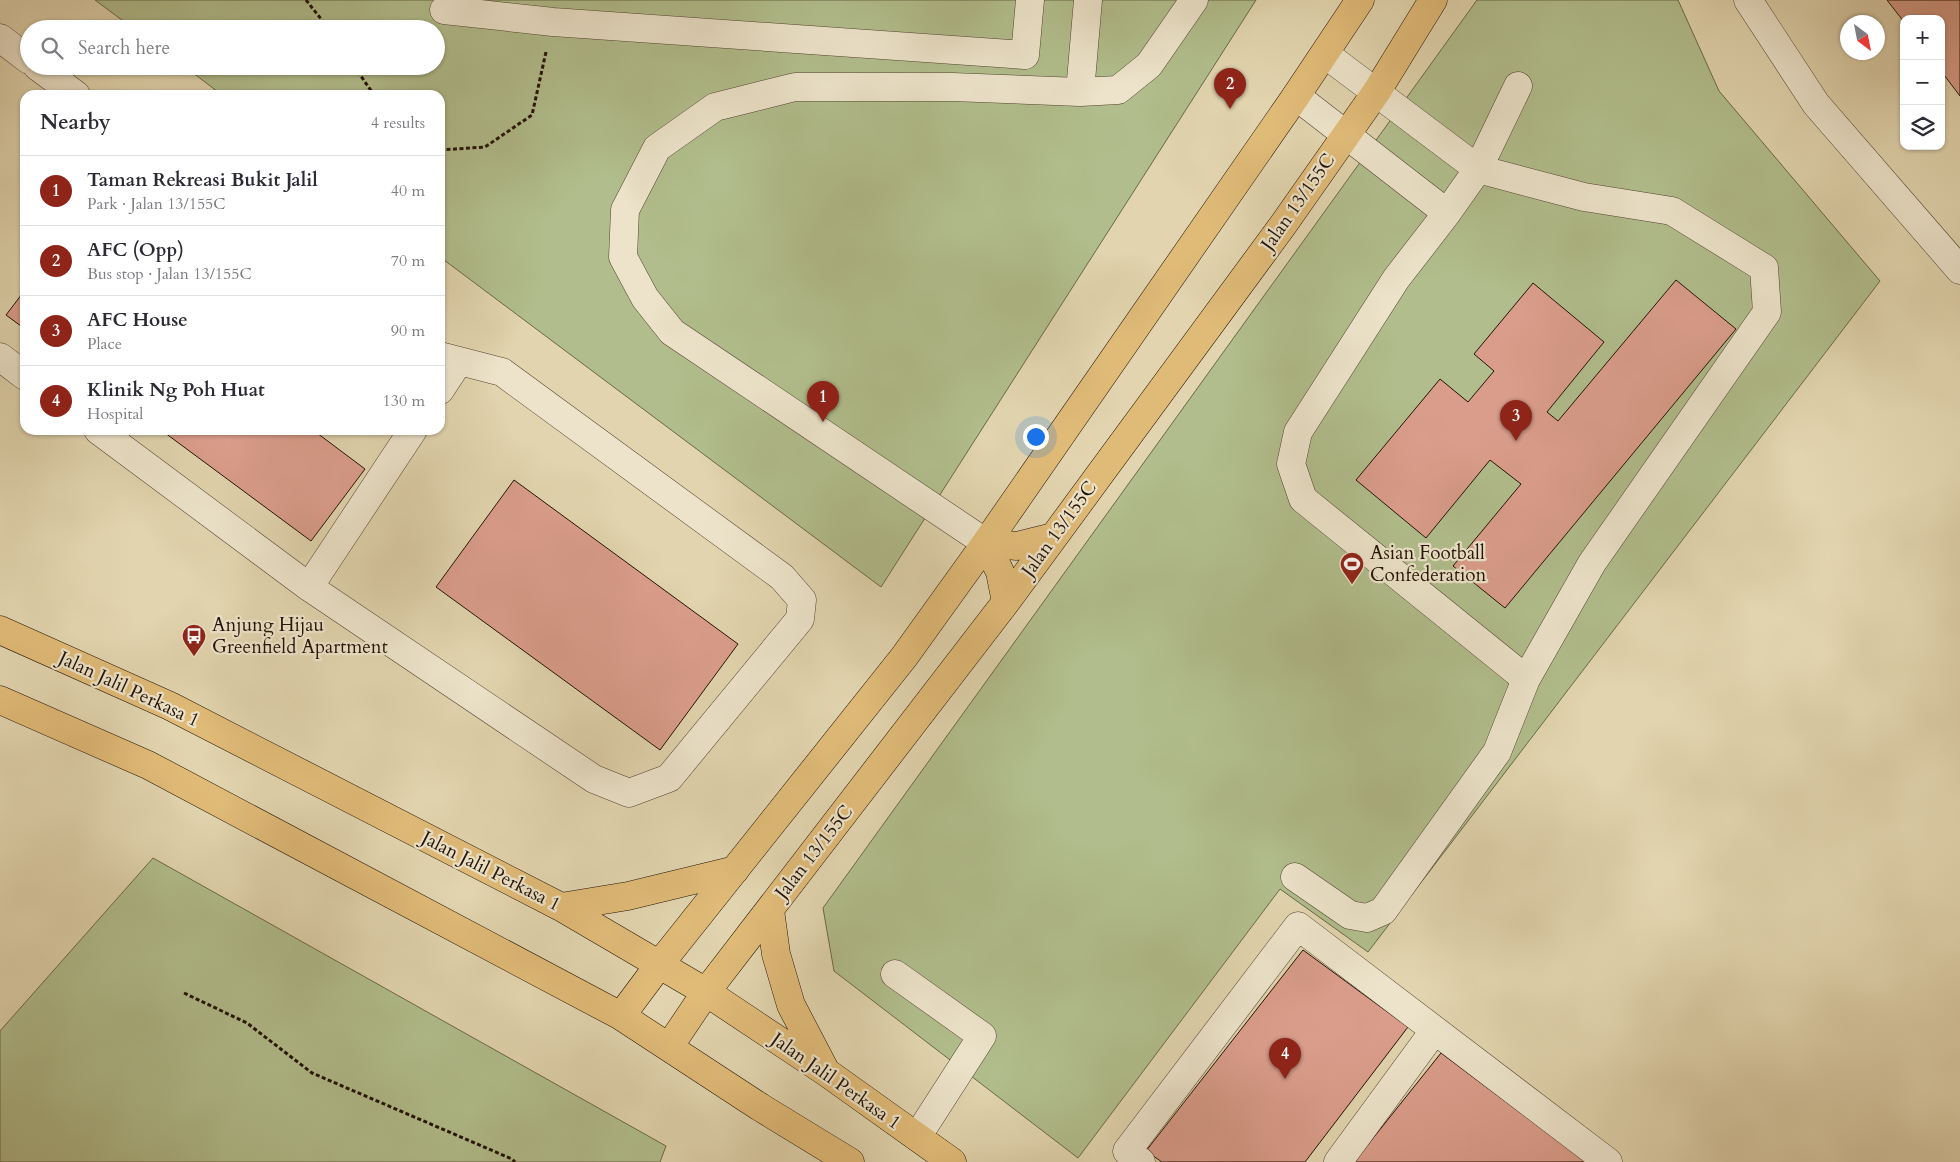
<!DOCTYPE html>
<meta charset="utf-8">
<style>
:root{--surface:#fff;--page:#f7f7f7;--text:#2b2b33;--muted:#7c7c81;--line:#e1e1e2;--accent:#8f2418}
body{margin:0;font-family:Cardo,serif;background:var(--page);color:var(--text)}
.controls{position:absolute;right:15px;top:15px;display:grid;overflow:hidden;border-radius:10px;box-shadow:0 1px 4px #0004}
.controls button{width:45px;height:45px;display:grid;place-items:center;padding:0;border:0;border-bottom:1px solid var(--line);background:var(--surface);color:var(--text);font:25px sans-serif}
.compass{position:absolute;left:1840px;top:15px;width:45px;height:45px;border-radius:50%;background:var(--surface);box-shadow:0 1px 4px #0004;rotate:148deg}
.you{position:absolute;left:1035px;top:436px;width:18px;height:18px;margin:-12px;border:4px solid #fff;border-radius:50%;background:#1a73e8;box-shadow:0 0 0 8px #1a73e833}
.badge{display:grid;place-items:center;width:32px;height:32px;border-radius:50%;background:var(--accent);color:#fff;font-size:16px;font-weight:700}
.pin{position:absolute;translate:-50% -41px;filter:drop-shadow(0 1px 2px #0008)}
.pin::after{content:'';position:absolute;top:26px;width:18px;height:15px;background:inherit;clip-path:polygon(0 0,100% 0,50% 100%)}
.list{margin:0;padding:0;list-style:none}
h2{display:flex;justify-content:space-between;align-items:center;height:65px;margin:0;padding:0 20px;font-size:21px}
h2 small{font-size:16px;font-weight:400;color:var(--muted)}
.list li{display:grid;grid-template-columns:32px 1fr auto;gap:15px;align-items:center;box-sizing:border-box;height:70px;padding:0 20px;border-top:1px solid var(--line)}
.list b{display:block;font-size:19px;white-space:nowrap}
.list p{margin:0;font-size:16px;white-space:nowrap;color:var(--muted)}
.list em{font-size:16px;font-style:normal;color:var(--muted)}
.icon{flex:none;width:28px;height:28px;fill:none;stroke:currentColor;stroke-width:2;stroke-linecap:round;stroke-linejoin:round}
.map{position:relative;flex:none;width:1960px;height:1162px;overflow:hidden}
.search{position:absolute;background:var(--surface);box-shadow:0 1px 4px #0004;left:20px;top:20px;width:425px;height:55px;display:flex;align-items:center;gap:12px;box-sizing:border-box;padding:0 18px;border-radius:28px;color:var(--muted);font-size:19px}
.panel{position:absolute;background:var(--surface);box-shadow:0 1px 4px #0004;left:20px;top:90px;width:425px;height:345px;border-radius:15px}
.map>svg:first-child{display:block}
.green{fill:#b1bd8c;stroke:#6a6848}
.building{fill:#da9d8b;stroke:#231205}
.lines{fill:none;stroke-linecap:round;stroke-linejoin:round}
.minor-casing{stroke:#52422f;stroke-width:29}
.major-casing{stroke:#231205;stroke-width:29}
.path{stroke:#231205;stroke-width:3;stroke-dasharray:4 2.5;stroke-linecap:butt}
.minor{stroke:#ece3ca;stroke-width:28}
.major{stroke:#e0ba77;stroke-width:28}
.labels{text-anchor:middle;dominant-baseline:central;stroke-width:4.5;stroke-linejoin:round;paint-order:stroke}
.street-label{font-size:19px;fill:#231205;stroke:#ece3ca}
.poi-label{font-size:19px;fill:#231205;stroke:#ece3ca;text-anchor:start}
</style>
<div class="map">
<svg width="1960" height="1162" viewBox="0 0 1960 1162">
<rect width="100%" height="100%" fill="#e1d4ae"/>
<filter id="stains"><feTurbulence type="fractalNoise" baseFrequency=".004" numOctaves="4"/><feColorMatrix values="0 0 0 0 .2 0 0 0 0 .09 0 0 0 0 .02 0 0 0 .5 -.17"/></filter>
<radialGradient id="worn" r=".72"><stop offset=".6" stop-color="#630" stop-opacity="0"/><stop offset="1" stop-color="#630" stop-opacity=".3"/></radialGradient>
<path class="green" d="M95,0H1256L881,587L440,257V95H222L184,66H436V29H134Z
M1477,0H1678L1719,91L1880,281L1368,952L1280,889L1078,1158L834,971L823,908Z
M153,858L666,1146L660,1162H0V1031Z"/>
<path class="building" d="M1887,0H1960V96L1941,71V19H1904V22Z
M1676,280L1736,329L1505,608L1453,566L1521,484L1490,460L1426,538L1356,480L1440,379L1468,402L1494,371L1474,354L1533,283L1604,342L1547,412L1558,421Z
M25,290V329L6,315Z
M161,430H313L365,469L311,541Z
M514,480L738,644L660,750L436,587Z
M1303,950L1408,1027L1305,1162H1162L1146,1151Z
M1441,1053L1586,1162H1354Z"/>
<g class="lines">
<defs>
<path id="minor" d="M1088,0L1080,92L1118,90L1149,65L1194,0
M1748,0L1816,104L1960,270
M444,10L553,22L1025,55L1030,0
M0,38L29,60
M37,66L76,95
M1518,86L1478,169L1447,213L1396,279L1298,432L1291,464L1303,499L1526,679
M1296,96L1447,213
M0,357L25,376
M440,390L459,361
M98,430L309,587L594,779L629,793L669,778L800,619L802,600L782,577L502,372L440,356
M986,543L672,332L645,298L623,257L625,210L657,148L715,107L795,87H952L1080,92
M309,587L413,430
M1295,877L1350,915L1367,918L1383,911L1497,752L1526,679L1592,563L1767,312L1764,268L1672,211L1584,197L1478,169L1325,54
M895,974L982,1036L917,1137
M1141,1162L1127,1151L1298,926L1608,1162
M1338,1162L1434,1031"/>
<path id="major" d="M986,543L1017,546L1053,537
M986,543L1000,572L1006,602
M0,630L170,706L561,907L706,992L826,1072L952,1162
M0,700L148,765L621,1016L760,1107L850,1162
M561,907L628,896L735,870
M770,910L776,954L791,1005L825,1070
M621,1016L659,965L904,657L986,543L1296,96L1360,0
M669,1047L706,992L1006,602L1283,225L1377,91L1433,0"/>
</defs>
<use href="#minor" class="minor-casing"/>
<use href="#major" class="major-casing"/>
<path class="path" d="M306,0L329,29
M354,66L374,95
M440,150L485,147L532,115L546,52
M184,993L247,1023L312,1073L512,1159L515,1162"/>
<use href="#minor" class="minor"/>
<use href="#major" class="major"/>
</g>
<defs>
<symbol id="stadium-pin" viewBox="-11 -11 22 30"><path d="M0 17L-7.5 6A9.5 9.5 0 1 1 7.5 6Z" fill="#8f2418" stroke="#ece3ca"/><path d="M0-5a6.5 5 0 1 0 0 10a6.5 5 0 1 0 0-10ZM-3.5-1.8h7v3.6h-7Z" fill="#fff"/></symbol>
<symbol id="bus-pin" viewBox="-11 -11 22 30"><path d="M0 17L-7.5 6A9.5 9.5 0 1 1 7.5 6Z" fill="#8f2418" stroke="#ece3ca"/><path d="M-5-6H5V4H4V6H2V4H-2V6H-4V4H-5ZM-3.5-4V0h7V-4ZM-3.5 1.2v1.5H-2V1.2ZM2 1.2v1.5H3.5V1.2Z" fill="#fff"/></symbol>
</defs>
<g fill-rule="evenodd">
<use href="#stadium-pin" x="1338" y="550" width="28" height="38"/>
<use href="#bus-pin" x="180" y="622" width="28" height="38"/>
</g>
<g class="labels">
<g class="street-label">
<text transform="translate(1298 202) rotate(-55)">Jalan 13/155C</text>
<text transform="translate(1059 529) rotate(-54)">Jalan 13/155C</text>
<text transform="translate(129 689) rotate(25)">Jalan Jalil Perkasa 1</text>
<text transform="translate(814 852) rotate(-52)">Jalan 13/155C</text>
<text transform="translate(491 871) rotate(27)">Jalan Jalil Perkasa 1</text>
<text transform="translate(836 1081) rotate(35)">Jalan Jalil Perkasa 1</text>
</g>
<g class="poi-label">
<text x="1370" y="553">Asian Football<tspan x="1370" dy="22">Confederation</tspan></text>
<text x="212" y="625">Anjung Hijau<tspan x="212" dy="22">Greenfield Apartment</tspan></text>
</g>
</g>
<rect width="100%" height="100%" filter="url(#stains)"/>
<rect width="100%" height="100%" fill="url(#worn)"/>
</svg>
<div class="controls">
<button>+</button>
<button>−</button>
<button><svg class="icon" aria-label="layers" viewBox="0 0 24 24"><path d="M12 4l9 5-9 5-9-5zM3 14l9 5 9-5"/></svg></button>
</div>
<svg class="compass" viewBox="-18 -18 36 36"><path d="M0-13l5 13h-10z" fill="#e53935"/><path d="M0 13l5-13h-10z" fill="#7c7c81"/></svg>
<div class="you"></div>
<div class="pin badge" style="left:823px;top:422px">1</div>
<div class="pin badge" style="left:1230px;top:109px">2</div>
<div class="pin badge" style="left:1516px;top:441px">3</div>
<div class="pin badge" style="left:1285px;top:1079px">4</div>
<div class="search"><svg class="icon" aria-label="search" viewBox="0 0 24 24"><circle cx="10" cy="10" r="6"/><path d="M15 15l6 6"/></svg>Search here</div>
<section class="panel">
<h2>Nearby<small>4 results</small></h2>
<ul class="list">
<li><span class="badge">1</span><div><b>Taman Rekreasi Bukit Jalil</b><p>Park · Jalan 13/155C</p></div><em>40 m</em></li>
<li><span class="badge">2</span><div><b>AFC (Opp)</b><p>Bus stop · Jalan 13/155C</p></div><em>70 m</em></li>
<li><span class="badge">3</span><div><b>AFC House</b><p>Place</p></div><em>90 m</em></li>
<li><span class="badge">4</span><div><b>Klinik Ng Poh Huat</b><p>Hospital</p></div><em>130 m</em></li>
</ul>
</section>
</div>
